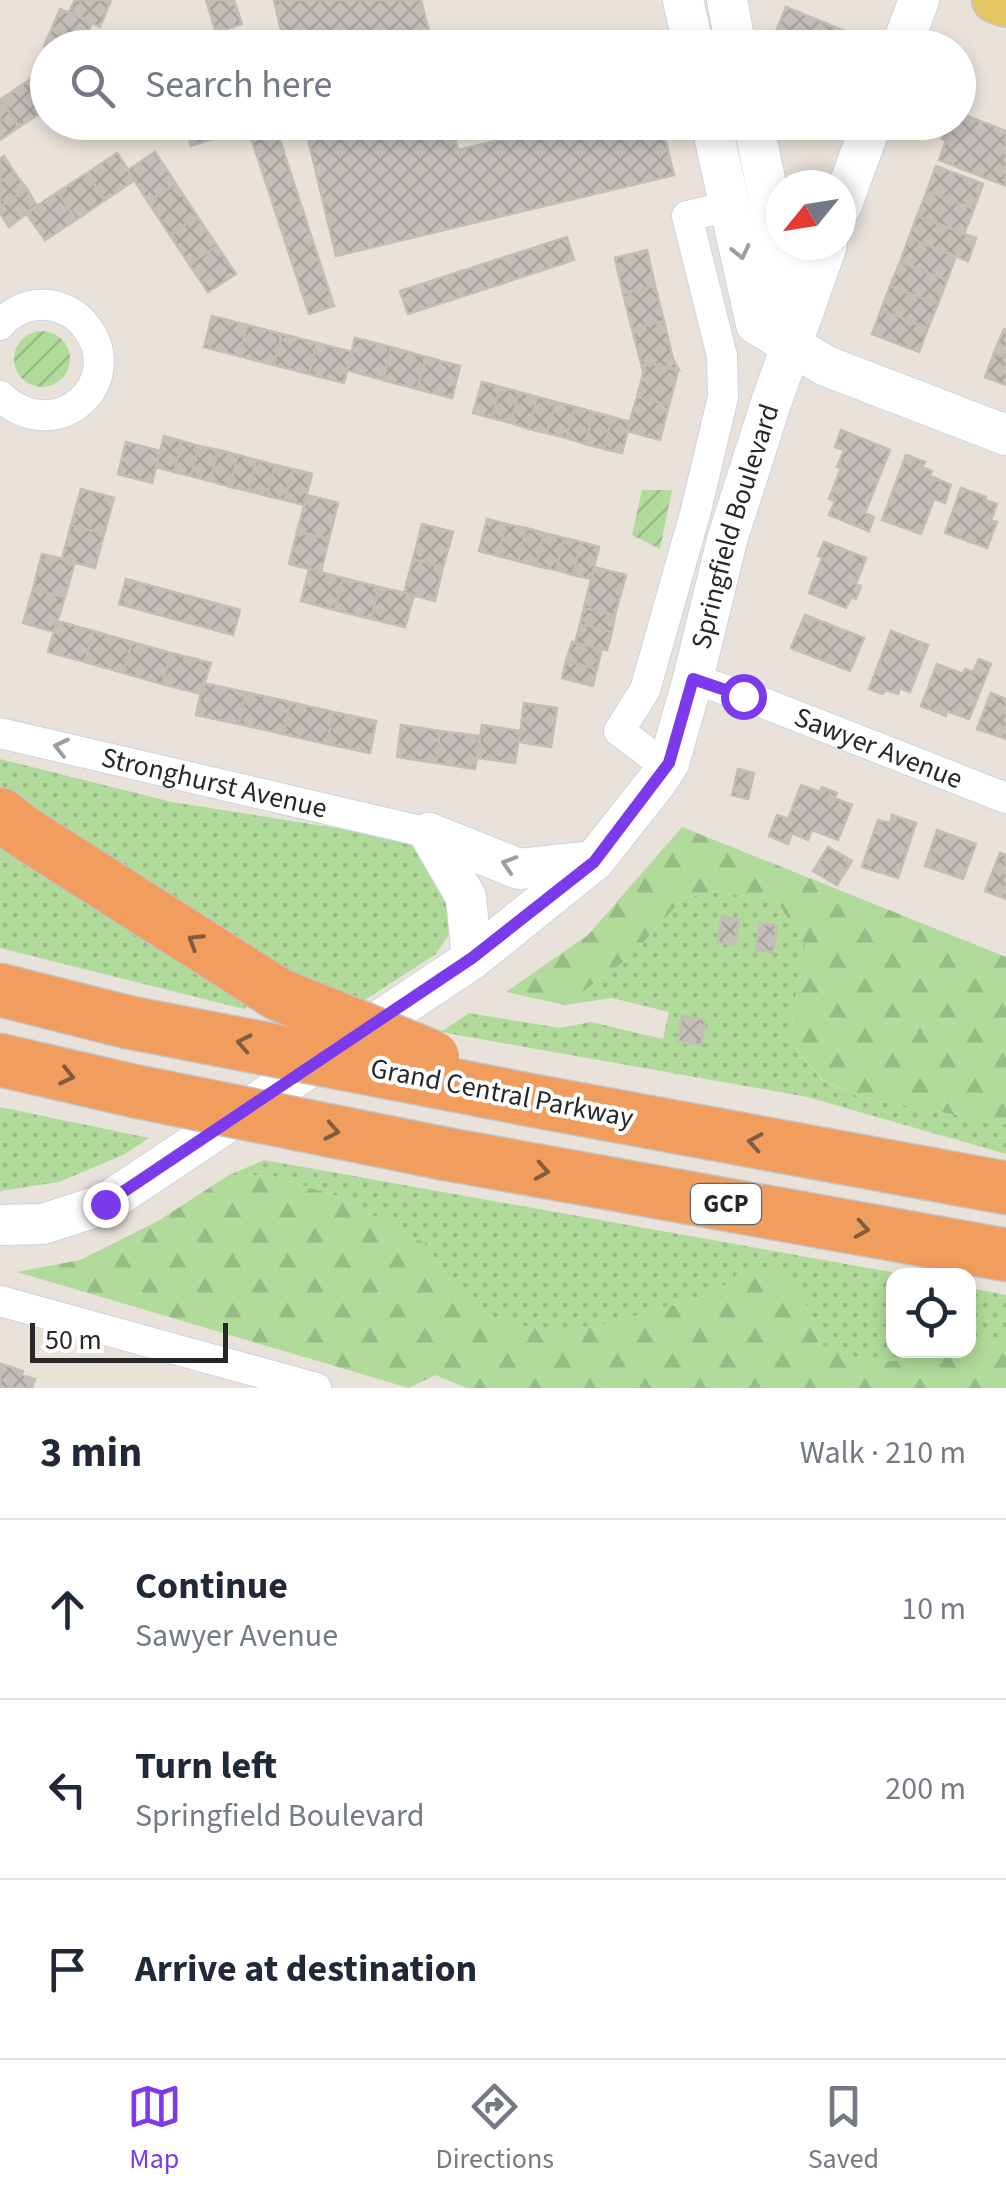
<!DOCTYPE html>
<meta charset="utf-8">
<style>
:root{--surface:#fff;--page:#f6f6f7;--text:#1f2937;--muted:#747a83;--line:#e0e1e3;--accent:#7c3aed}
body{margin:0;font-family:"Source Sans 3",sans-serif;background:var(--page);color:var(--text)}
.controls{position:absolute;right:30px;bottom:30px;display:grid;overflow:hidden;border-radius:20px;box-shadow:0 5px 15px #0003}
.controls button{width:90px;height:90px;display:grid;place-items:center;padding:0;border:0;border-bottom:2px solid var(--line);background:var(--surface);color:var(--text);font:50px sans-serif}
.compass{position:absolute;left:766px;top:170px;width:90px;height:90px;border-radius:50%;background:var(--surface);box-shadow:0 5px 15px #0003;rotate:240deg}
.scale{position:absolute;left:30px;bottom:25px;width:198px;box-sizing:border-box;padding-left:10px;border:5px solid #272727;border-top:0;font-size:28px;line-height:35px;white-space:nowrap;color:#272727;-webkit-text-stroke:8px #fff;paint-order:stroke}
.stop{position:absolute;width:30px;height:30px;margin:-22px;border:8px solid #7c3aed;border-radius:50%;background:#fff}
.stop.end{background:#7c3aed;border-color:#fff;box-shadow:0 2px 10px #0008}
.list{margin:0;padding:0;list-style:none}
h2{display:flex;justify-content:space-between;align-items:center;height:130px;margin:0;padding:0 40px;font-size:42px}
h2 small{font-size:32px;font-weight:400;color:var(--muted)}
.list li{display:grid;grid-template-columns:65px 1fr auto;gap:30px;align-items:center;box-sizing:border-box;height:180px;padding:0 40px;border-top:2px solid var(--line)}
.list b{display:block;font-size:38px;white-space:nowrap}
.list p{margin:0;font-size:32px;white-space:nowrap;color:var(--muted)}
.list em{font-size:32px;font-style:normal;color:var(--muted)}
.icon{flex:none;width:55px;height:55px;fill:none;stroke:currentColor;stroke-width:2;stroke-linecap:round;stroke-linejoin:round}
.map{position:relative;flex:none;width:1006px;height:1388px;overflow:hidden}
.search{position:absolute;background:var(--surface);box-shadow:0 5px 15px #0003;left:30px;right:30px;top:30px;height:110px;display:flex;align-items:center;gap:25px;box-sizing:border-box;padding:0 35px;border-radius:55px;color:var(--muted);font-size:38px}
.sheet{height:670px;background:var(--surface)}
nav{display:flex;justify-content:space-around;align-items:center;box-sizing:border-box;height:140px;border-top:2px solid var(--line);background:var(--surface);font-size:28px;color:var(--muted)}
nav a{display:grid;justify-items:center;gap:5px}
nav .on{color:var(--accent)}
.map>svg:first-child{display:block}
.grass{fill:url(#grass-dots)}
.forest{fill:url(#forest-firs)}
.garden{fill:url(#garden-furrows)}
.building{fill:url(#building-cross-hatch);stroke:#c3beb4;stroke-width:2.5}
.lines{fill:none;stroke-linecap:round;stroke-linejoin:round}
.street-casing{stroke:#cfd2df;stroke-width:32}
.secondary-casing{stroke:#cfd2df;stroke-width:42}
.primary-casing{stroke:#c3c3c3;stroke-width:48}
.highway-casing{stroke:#c3c3c3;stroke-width:55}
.street{stroke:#fff;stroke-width:30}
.secondary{stroke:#fff;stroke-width:40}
.primary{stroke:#e4c664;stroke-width:45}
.highway{stroke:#f09d5e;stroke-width:52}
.highway-bridge-casing{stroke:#c3c3c3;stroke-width:55;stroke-linecap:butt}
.highway-bridge{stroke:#f09d5e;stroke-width:52}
.oneway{stroke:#9e9e9e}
.oneway2{stroke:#815c40}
.route{stroke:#7c3aed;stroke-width:12}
.labels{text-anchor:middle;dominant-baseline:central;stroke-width:8;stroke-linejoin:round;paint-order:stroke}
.shield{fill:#fff;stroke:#686868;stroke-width:2.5}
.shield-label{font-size:25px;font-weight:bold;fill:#272727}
.street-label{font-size:28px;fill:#272727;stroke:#fff}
</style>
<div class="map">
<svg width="1006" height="1388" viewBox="0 0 1006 1388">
<defs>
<pattern id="grass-dots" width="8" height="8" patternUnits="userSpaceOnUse" patternTransform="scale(2.5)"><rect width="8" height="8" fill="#b0db9a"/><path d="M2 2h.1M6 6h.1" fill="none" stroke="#97bc85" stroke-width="1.8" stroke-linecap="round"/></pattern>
<pattern id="forest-firs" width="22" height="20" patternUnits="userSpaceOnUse" patternTransform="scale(2.5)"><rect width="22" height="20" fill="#b0db9a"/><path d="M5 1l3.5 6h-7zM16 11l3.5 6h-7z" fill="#97bc85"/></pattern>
<pattern id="garden-furrows" width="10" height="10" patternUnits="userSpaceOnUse" patternTransform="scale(2.5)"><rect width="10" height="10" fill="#b0db9a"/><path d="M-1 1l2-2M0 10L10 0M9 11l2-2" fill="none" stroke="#97bc85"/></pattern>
<pattern id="building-cross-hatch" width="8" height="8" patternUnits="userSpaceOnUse" patternTransform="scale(2.5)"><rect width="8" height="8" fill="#c4bfb9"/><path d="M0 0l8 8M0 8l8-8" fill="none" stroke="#a8a49f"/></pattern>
</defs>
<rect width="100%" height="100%" fill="#e9e2da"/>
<path class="grass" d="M0,759L172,802L412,840L432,855L456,924L436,954L357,1005L341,999L99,865L0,786Z
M0,826L253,1004L244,1009L0,948Z
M715,891L777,901L807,949L792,1012L794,1046L822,1080L860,1097L1006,1124V1154L807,1097L441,1032L469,1013L560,1028L591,1022L663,1039L669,1012L612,998L565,1005L630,957L682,899Z
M0,1107L149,1138L123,1155L59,1182L0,1191Z
M264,1160L908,1275L894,1276V1350L945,1351L900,1360L873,1363L821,1345L800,1289L745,1268L716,1293L598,1326L552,1331L498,1322L459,1293L423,1242L336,1196L273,1176L229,1175Z
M969,1288L1006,1295V1339L969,1346Z"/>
<path class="forest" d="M682,827L1006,957V1124L860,1097L823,1080L794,1046L792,1012L807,949L777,901L715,891L682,899L630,957L565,1005L506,992L588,935Z
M229,1175L273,1176L336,1196L423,1242L459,1293L498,1322L552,1331L598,1326L716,1293L745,1268L771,1267L800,1289L821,1345L873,1363L900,1360L945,1351L968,1350L969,1346L1006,1339V1388H467L435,1375L409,1388L17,1272L80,1260L158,1221Z"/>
<path class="garden" d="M14 359a28 28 0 1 1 56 0a28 28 0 1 1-56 0Z
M642,490H672L660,549L632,535Z"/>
<path class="building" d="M75,0H111L100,27L69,12Z
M206,0H234L242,24L216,33Z
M274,0H421L433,48H285Z
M786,7L847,32L841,48H787L772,41Z
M60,9L92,22L84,42L52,28Z
M52,28L84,42L82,48L44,46Z
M37,75L48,90V108L19,127L1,99Z
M1,99L19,127L0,140V100Z
M962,114L1006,131V186L939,160L946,140L942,139L948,122H958V116Z
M184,122H211L216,138L191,146Z
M246,122H274L334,306L309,314Z
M304,122H451L458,150L572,122H661L674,175L336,256Z
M155,152L176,184L148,202L128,170Z
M117,153L135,180L105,200L87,173Z
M4,156L14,172L0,182V159Z
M936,166L983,184L974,209L927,191Z
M14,172L27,189L0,207V182Z
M87,173L105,200L76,220L58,192Z
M176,184L197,216L170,235L148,202Z
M27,189L37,206L9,227L0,213V207Z
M927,191L974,209L964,234L917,216Z
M58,192L76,220L45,240L26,213Z
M197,216L217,246L189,264L170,235Z
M917,216L976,238L968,261L909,238Z
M567,237L574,260L408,314L400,291Z
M909,238L956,256L947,280L900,262Z
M217,246L236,274L208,292L189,264Z
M647,250L655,286L623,293L615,258Z
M900,262L947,280L938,304L890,286Z
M655,286L664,321L632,329L623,293Z
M890,286L938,304L928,328L881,310Z
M881,310L928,328L919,352L872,334Z
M212,316L247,325L239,356L204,347Z
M664,321L673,359L679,370L646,362L643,371L632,329Z
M247,325L282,334L274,365L239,356Z
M1004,329L1006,330V357L994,353Z
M282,334L317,343L309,374L274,365Z
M355,338L391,347L383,380L347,370Z
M317,343L352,352L344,383L309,374Z
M391,347L426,357L417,389L383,380Z
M994,353L1006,357V385L985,377Z
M426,357L460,366L452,398L417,389Z
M646,362L678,371L669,405L637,397Z
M482,382L500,387L492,418L473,413Z
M500,387L519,392L511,423L492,418Z
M519,392L537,397L529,429L511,423Z
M537,397L556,402L547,433L529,429Z
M637,397L669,405L660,440L627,431Z
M556,402L575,407L566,438L547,433Z
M575,407L594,412L585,444L566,438Z
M594,412L612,417L604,449L585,444Z
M612,417L630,422L622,453L604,449Z
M841,430L890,450L865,513L874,517L869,531L829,515L835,501L829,499L841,468L837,467L844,450L835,447Z
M164,436L182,441L174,472L156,467Z
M182,441L199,446L191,476L174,472Z
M126,442L160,451L152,483L118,474Z
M199,446L218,450L210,481L191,476Z
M218,450L238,455L230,487L210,481Z
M238,455L256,460L249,491L230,487Z
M906,455L925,462L922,467L932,471L930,476L951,485L945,503L934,499L921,534L882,520Z
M256,460L275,465L267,496L249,491Z
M275,465L293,469L285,500L267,496Z
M293,469L312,474L304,505L285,500Z
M961,488L986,497L984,500L997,504L991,520L997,522L987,548L945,533Z
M81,489L114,498L104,534L71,525Z
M307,495L338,503L329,539L297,532Z
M487,519L506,524L498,556L479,551Z
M422,524L453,532L443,567L413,559Z
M506,524L526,528L518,561L498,556Z
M71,525L104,534L95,568L62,559Z
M526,528L544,533L536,566L518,561Z
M297,532L329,539L321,572L289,564Z
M544,533L564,538L556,570L536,566Z
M564,538L581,542L573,575L556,570Z
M581,542L599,547L591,579L573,575Z
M824,542L866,558L856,584L861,586L856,599L851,597L846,608L809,593L822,558L818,556Z
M42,554L75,562L65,597L33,589Z
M413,559L443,567L435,601L404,593Z
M594,567L626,575L615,615L584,608Z
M309,569L343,578L335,610L301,601Z
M343,578L379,587L371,619L335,610Z
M126,579L240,610L233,635L119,604Z
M379,587L414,595L405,627L371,619Z
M33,589L65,597L54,632L23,623Z
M584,608L615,615L612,632L580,624Z
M805,615L864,638L850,671L791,648Z
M57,621L93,631L85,662L48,652Z
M580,624L612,632L607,650L575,643Z
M93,631L132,642L123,673L85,662Z
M891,631L928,645L910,692L900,688L898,694L885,690L883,694L869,689Z
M132,642L171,653L162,684L123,673Z
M572,642L602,649L597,669L566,661Z
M171,653L211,663L201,694L162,684Z
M979,659L991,664L969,719L947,711L946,716L921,706L937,664L963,674L965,669L973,672Z
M566,661L597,669L593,686L562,678Z
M203,683L245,692L239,724L196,715Z
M245,692L290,702L283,734L239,724Z
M991,693L1006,699V739L977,729Z
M290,702L333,712L327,744L283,734Z
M524,703L557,708L551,747L519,742Z
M333,712L376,721L370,753L327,744Z
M401,725L440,731L436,763L397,757Z
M482,725L520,731L515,763L477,758Z
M440,731L480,736L475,769L436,763Z
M738,769L754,773L748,799L732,795Z
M801,785L820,792L822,787L837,793L835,798L852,805L838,840L812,830L808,840L792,833L788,844L769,836L777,815L788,819Z
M892,815L916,823L898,878L862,867L878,820L890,823Z
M937,830L976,844L963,879L925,866Z
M828,847L852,861L837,885L813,871Z
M1000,853L1006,855V899L985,891Z
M722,916L739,919L735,945L718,942Z
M760,923L777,926L773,952L756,950Z
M682,1016L705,1020L701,1045L678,1041Z
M1,1364L23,1371L22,1375L35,1379L32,1388H0Z"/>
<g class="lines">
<defs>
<g id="street">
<path d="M0,325C11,311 30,303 48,305C64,307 78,315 87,328C127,382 57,449 0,396"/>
<path id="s1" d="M693,679L756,700L1006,798"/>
<path id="s2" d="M0,733L429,833"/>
<path d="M667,767L619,731L645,690L696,510L723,397L722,356L687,216L730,206"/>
<path d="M0,1301L316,1388"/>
</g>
<g id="secondary">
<path d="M683,0L694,48"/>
<path d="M727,0L736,48"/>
<path d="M901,48L919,0"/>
<path d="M711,122L756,324L826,366L1006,435"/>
<path d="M753,122L789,294L791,333"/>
<path d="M841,207L872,122"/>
<path d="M429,833L519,869L594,861"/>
<path d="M429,833L466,897L472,959"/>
<path id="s3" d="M0,1225L43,1224L105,1204L472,959L594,861L658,780L669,763L693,679L727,540L771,403L827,245"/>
</g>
<path id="primary" d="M995,0L1006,4"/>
<path id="highway" d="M0,814L25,833L278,994
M0,990L127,1022
M0,1060L134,1091
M546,1103L1006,1188
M446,1154L1006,1255"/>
</defs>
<use href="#street" class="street-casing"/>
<use href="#secondary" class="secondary-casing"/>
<use href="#primary" class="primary-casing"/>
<use href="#highway" class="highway-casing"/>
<use href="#street" class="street"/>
<use href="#secondary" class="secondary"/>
<use href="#primary" class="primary"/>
<use href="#highway" class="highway"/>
<defs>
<path id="highway-bridge" d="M278,994L433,1057
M127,1022L546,1103
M134,1091L446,1154"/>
</defs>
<use href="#highway-bridge" class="highway-bridge-casing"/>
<use href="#highway-bridge" class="highway-bridge"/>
</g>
<defs><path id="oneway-chevron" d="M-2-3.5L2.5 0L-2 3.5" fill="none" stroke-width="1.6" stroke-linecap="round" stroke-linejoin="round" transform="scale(2.5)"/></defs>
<g class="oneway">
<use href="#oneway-chevron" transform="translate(741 252) rotate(77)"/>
<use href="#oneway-chevron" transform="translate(61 747) rotate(-167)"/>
<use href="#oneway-chevron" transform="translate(509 864) rotate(-162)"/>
</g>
<g class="oneway2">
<use href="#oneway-chevron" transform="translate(195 941) rotate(-148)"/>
<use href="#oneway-chevron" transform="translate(244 1043) rotate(-169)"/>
<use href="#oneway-chevron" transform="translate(67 1076) rotate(13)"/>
<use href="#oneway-chevron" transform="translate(332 1131) rotate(11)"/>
<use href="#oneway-chevron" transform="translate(755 1142) rotate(-170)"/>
<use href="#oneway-chevron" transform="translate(542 1171) rotate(10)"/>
<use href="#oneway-chevron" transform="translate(862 1229) rotate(10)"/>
</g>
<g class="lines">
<path class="route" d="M105,1204L472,958L594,862L669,763L693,679L743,696"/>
</g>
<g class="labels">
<rect class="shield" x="691" y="1184" width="70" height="40" rx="8"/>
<g class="shield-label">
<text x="726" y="1204">GCP</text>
</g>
<g class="street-label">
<text stroke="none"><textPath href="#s3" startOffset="1075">Springfield Boulevard</textPath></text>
<text stroke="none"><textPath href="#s1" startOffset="198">Sawyer Avenue</textPath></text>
<text stroke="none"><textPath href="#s2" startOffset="220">Stronghurst Avenue</textPath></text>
<text transform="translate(502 1093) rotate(11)">Grand Central Parkway</text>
</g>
</g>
</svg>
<div class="controls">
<button><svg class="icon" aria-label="locate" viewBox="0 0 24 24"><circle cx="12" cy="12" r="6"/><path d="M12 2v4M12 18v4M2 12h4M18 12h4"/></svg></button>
</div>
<svg class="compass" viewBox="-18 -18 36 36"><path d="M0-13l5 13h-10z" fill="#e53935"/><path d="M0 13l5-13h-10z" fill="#747a83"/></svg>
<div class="scale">50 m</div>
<div class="stop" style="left:743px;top:696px"></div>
<div class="stop end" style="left:105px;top:1204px"></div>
<div class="search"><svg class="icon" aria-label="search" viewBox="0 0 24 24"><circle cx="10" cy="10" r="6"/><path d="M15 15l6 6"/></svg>Search here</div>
</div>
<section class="sheet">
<h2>3 min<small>Walk · 210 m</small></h2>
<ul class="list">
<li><svg class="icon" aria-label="ahead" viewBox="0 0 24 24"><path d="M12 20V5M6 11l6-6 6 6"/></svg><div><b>Continue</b><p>Sawyer Avenue</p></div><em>10 m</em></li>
<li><svg class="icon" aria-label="left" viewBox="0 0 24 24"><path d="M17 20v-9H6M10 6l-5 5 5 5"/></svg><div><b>Turn left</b><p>Springfield Boulevard</p></div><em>200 m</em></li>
<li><svg class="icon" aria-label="arrive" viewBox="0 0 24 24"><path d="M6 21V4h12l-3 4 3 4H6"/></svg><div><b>Arrive at destination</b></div></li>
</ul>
</section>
<nav>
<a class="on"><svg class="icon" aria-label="map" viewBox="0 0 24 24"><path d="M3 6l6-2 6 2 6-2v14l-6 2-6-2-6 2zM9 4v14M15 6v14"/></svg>Map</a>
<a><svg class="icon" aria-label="directions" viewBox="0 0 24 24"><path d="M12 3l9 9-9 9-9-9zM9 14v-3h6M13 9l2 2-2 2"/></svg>Directions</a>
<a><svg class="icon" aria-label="saved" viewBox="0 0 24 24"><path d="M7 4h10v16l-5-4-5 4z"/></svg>Saved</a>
</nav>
